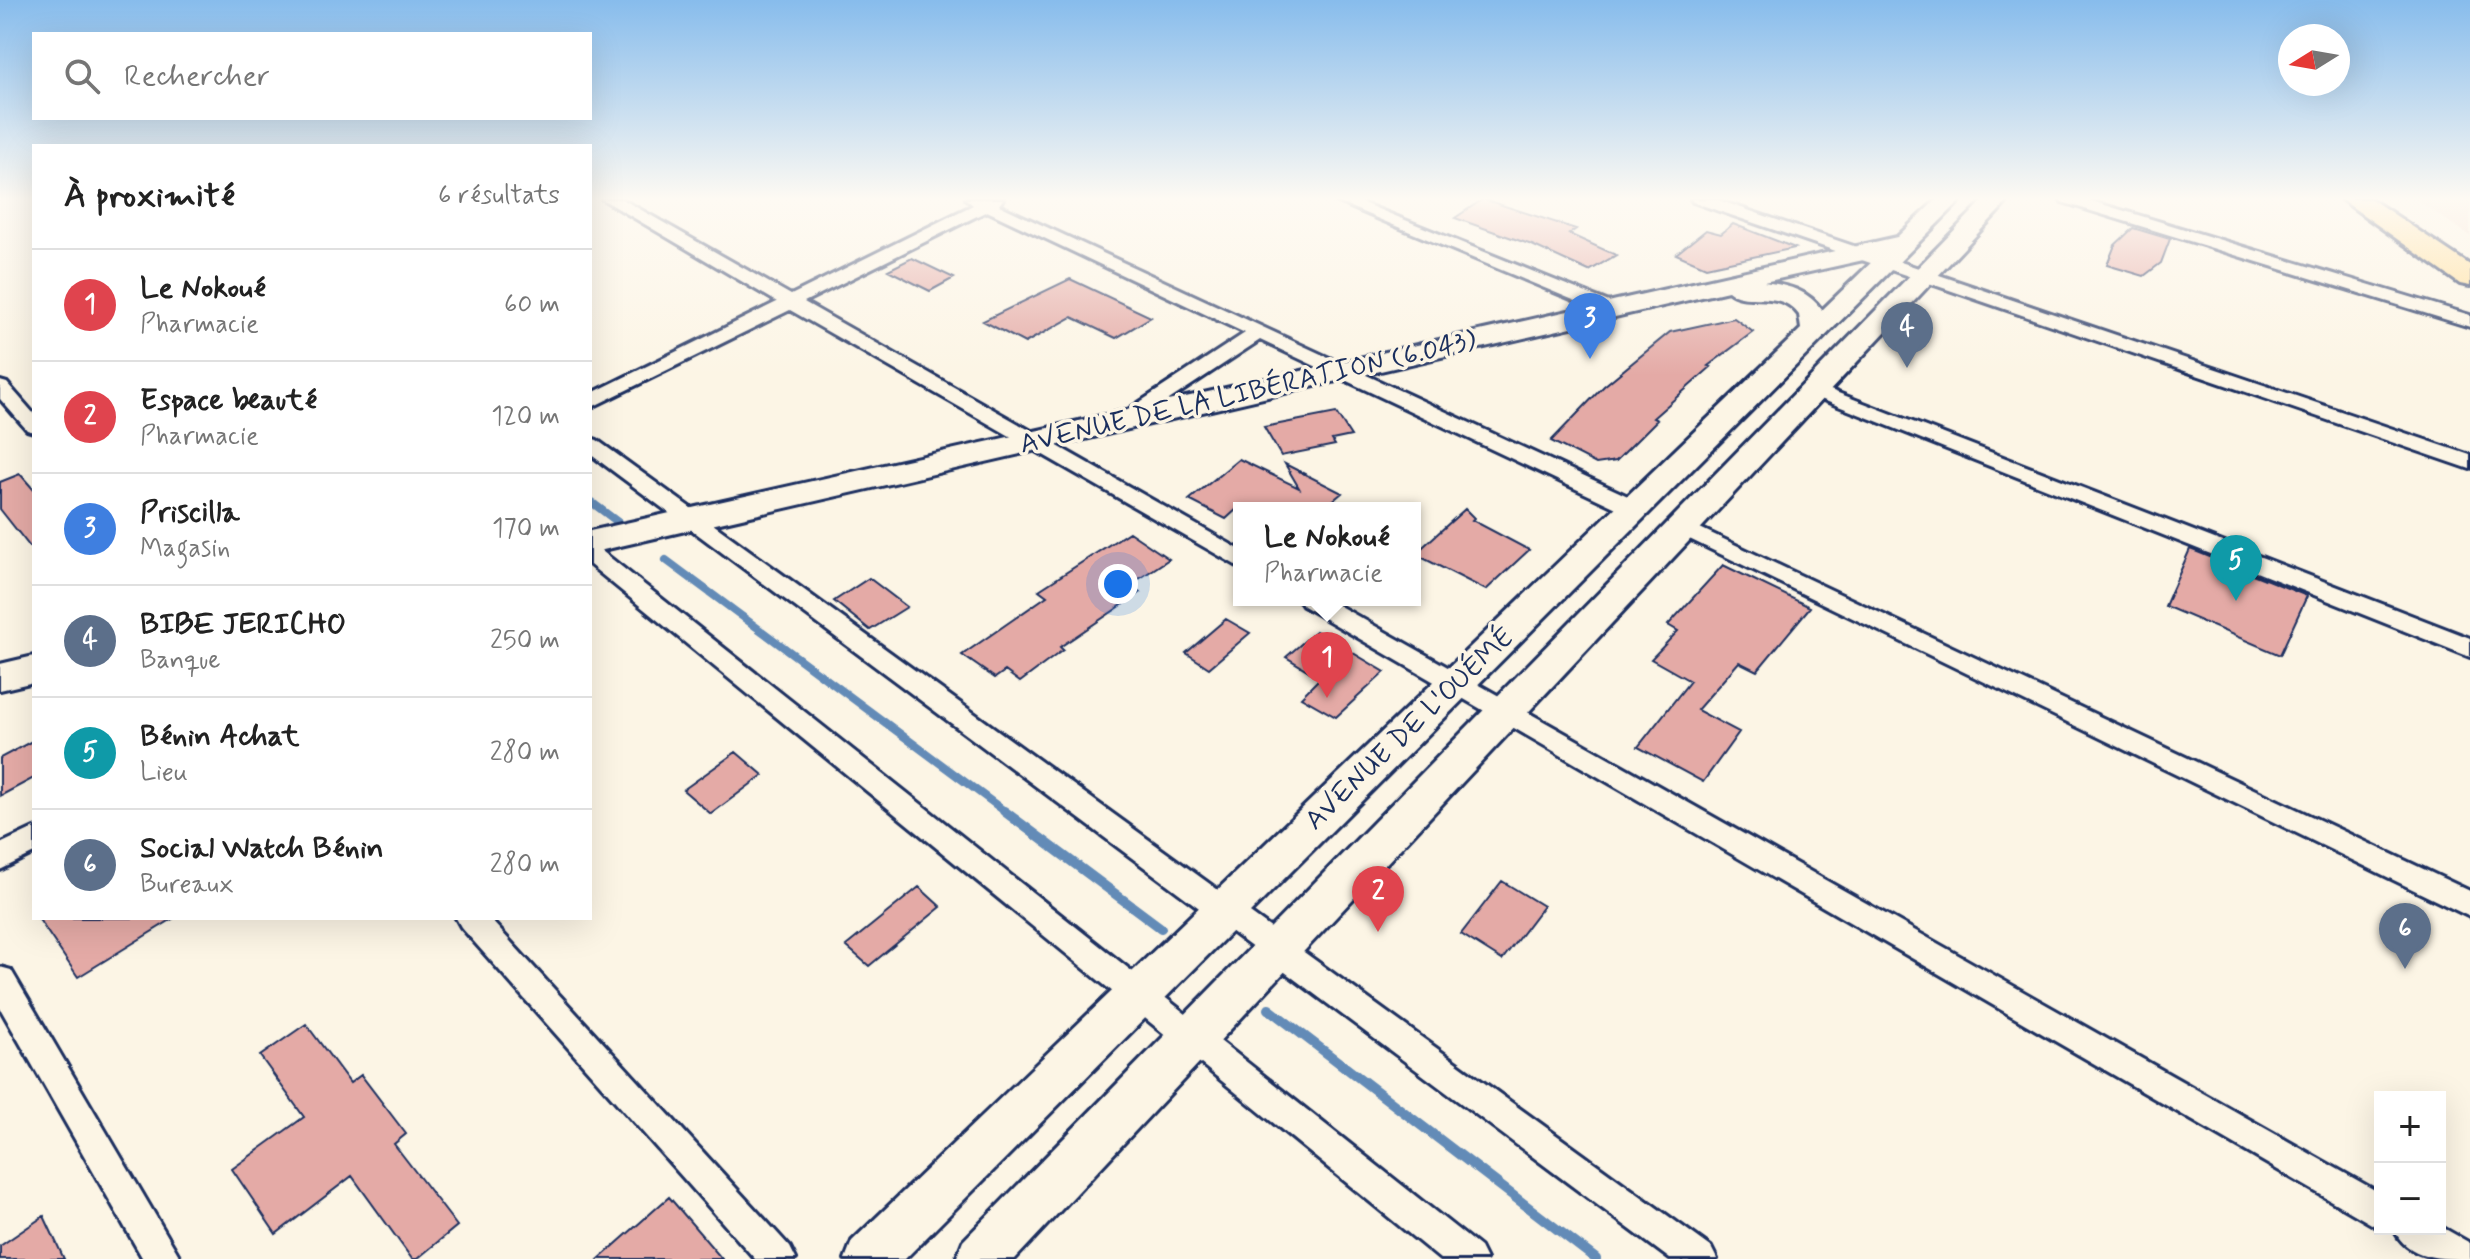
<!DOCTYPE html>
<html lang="fr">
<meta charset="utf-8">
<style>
:root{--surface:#fff;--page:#f2f2f2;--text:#222;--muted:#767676;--line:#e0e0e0;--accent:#c8321e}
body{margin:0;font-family:Mynerve,sans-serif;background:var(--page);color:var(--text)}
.controls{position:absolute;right:24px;bottom:24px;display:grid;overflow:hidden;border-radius:0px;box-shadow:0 8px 32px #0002}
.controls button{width:72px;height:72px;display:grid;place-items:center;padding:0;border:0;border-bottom:2px solid var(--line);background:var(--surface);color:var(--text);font:40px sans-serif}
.compass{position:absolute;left:2278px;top:24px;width:72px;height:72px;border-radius:50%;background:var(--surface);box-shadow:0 8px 32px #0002;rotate:259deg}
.you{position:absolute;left:1118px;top:584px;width:28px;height:28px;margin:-20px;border:6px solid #fff;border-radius:50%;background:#1a73e8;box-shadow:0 0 0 12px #1a73e833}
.badge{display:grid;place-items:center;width:52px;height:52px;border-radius:50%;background:var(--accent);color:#fff;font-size:26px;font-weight:700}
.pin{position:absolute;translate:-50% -66px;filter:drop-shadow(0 2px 4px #0008)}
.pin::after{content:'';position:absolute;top:42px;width:28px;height:24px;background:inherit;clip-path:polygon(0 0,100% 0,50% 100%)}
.popup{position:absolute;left:1233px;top:502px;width:188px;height:104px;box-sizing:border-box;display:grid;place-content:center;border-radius:0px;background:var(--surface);filter:drop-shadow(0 2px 6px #0005);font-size:26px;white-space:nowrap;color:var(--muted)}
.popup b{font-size:30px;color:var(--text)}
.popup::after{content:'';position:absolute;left:50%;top:100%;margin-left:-16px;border:16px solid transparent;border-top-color:var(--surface)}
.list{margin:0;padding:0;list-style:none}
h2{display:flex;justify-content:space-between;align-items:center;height:104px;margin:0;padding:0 32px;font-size:34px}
h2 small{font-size:26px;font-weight:400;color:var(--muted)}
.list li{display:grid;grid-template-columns:52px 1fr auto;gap:24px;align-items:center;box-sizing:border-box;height:112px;padding:0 32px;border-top:2px solid var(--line)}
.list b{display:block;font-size:30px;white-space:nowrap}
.list p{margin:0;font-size:26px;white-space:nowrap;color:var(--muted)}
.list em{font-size:26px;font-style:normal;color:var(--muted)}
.icon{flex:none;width:44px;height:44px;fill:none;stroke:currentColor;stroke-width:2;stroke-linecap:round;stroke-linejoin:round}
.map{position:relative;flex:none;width:2470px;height:1259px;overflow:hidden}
.search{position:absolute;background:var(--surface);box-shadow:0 8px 32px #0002;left:32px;top:32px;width:560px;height:88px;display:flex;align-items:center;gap:20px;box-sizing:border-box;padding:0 28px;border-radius:0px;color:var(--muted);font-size:30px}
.panel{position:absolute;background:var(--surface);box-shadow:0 8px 32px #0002;left:32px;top:144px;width:560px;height:776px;border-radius:0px}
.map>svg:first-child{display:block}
.built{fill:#f5ded2}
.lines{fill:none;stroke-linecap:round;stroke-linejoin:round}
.stream-far1{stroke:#648bb7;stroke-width:8}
.stream{stroke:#648bb7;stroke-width:10}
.building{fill:#e4aaa6;stroke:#1b2f5e;stroke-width:2}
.street-casing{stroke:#1b2f5e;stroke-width:6}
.secondary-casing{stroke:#1b2f5e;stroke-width:6}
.primary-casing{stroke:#1b2f5e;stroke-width:6}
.street{fill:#fcf5e5;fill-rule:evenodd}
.secondary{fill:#fcf5e5;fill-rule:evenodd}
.primary{fill:#ffdd96;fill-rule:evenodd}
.labels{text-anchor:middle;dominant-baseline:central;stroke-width:7;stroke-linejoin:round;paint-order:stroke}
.street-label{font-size:28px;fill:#1b2f5e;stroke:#fcf5e5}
</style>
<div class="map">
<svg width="2470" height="1259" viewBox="0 0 2470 1259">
<rect width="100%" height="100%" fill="#fcf5e5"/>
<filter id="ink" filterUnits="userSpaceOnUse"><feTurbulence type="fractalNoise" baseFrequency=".0125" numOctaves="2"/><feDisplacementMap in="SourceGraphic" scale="16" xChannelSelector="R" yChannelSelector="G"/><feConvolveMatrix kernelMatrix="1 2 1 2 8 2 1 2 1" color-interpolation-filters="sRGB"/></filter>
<g filter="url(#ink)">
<path class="built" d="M2415,199H2470V236Z"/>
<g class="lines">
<path class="stream-far1" d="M590,501L619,523
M666,560L1007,813"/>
<path class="stream" d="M1004,811L1161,928
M1269,1009L1596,1259"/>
</g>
<path class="building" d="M1483,199L1576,229L1569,234L1616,255L1589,271L1532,245L1455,218Z
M1733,224L1795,248L1706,267L1676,254L1706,230L1721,234Z
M2133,228L2170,239L2161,263L2144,276L2107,265L2115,245Z
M912,258L954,278L930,291L888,270Z
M1070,279L1151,317L1116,338L1072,317L1025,343L983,321Z
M1734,318L1753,332L1708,366L1711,367L1653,418L1657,420L1616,461L1596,464L1551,441L1604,386L1670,332Z
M1336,413L1351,436L1332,440L1335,445L1281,456L1264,427Z
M1239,459L1299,488L1285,464L1342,493L1330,503L1341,508H1238L1226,519L1189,500Z
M20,474L34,490V552L0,509V482Z
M1465,509L1474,518L1472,520L1529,550L1486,590L1415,554Z
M1129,532L1169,559L1130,585L1140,593L1060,647L1063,650L1020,682L1005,671L995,678L962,655L1047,596L1039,590Z
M2190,549L2307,596L2280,655L2165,606Z
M1723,565L1810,607L1757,671L1739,662L1697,710L1739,732L1703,782L1638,747L1690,681L1651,659L1678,631L1668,625Z
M869,578L907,607L870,630L834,601Z
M1226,619L1250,633L1209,668L1186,653Z
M1316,631L1385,672L1336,717L1301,697L1320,678L1286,657Z
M34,740V778L0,796V758Z
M736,752L763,775L711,814L683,790Z
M1502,881L1543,906L1502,960L1461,934Z
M919,887L941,907L869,966L846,946Z
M38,918H174L78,977Z
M306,1024L350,1083L361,1075L406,1134L394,1144L457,1226L417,1259H412L352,1176L276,1234L232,1169L304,1117L260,1056Z
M669,1197L722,1259H599Z
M44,1216L64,1259H0V1246Z"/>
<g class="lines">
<defs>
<path id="street" d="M602,199H622L791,295L973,205L966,199H1003L999,205L1643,503L1646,508L1643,513H1627L1260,340L1131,425H1117L1114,421L1117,417L1245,333L987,211L804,302L1239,549V567L790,310L590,408V394L777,302Z
M1331,199H1353L1619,306L1622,310L1613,315L1607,314Z
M1691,199H1715L2470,455V469L1693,202Z
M2060,199H2085L2470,315V327L2062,202Z
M0,381L7,383L34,414V432L27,430L0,399Z
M1815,384L2470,638V657L1808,394L1805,390Z
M590,438L597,440L1711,1247L1717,1259H1670L590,454Z
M1683,520L2470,891V917L1675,532L1672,527L1675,522Z
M590,545L598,548L1480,1247L1486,1259H1440L590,565Z
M1299,600H1329L2380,1193V1229L1303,606Z
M34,828V853L0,870V844Z
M456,918H489L790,1247L796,1259H755L461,927Z
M0,967L11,970L181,1259H143L0,1008Z
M2440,1226L2470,1243V1259C2441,1259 2407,1259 2394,1229H2440Z"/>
<path id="secondary" d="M1937,199H1962L905,1259H845L852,1241L1801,329L1799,315C1779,287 1746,307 1728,291L590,553V531L1897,237ZM1877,257L1822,310C1808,290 1787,285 1764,282Z
M1985,199H2010L1015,1259H956L963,1241Z
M34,656V682L0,690V664Z"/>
<path id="primary" d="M2341,199H2371L2470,265V286L2460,284Z"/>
</defs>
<use href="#street" class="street-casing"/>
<use href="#secondary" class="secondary-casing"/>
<use href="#primary" class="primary-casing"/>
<use href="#street" class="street"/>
<use href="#secondary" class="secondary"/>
<use href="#primary" class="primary"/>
</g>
</g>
<linearGradient id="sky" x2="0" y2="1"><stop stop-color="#87bcec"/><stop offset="0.53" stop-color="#fefaf3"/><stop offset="1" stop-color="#fefaf3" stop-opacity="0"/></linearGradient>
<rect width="2470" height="375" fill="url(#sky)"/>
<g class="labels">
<g class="street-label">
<text transform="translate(1248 393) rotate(-13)">AVENUE DE LA LIBÉRATION (6.043)</text>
<text transform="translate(1410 729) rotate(-44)">AVENUE DE L'OUÉMÉ</text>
</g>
</g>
</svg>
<div class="controls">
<button>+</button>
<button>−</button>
</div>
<svg class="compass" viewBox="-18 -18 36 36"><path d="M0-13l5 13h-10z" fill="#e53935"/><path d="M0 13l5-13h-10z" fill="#767676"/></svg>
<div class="you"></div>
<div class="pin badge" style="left:1327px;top:698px;background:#e0444e">1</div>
<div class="popup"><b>Le Nokoué</b>Pharmacie</div>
<div class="pin badge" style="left:1378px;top:932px;background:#e0444e">2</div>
<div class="pin badge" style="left:1590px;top:359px;background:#3f7fe0">3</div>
<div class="pin badge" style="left:1907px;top:368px;background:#5c6f8a">4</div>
<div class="pin badge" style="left:2236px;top:601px;background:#0f9aa8">5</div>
<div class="pin badge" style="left:2405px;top:969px;background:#5c6f8a">6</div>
<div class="search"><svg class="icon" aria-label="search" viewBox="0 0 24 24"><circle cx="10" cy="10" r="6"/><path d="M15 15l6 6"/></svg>Rechercher</div>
<section class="panel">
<h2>À proximité<small>6 résultats</small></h2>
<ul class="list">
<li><span class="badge" style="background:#e0444e">1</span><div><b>Le Nokoué</b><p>Pharmacie</p></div><em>60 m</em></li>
<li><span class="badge" style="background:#e0444e">2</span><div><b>Espace beauté</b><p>Pharmacie</p></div><em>120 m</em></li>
<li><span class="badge" style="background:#3f7fe0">3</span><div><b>Priscilla</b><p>Magasin</p></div><em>170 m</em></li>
<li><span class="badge" style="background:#5c6f8a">4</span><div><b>BIBE JERICHO</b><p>Banque</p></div><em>250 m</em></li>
<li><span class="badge" style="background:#0f9aa8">5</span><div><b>Bénin Achat</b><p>Lieu</p></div><em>280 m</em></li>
<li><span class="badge" style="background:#5c6f8a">6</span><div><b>Social Watch Bénin</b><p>Bureaux</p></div><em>280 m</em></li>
</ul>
</section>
</div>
